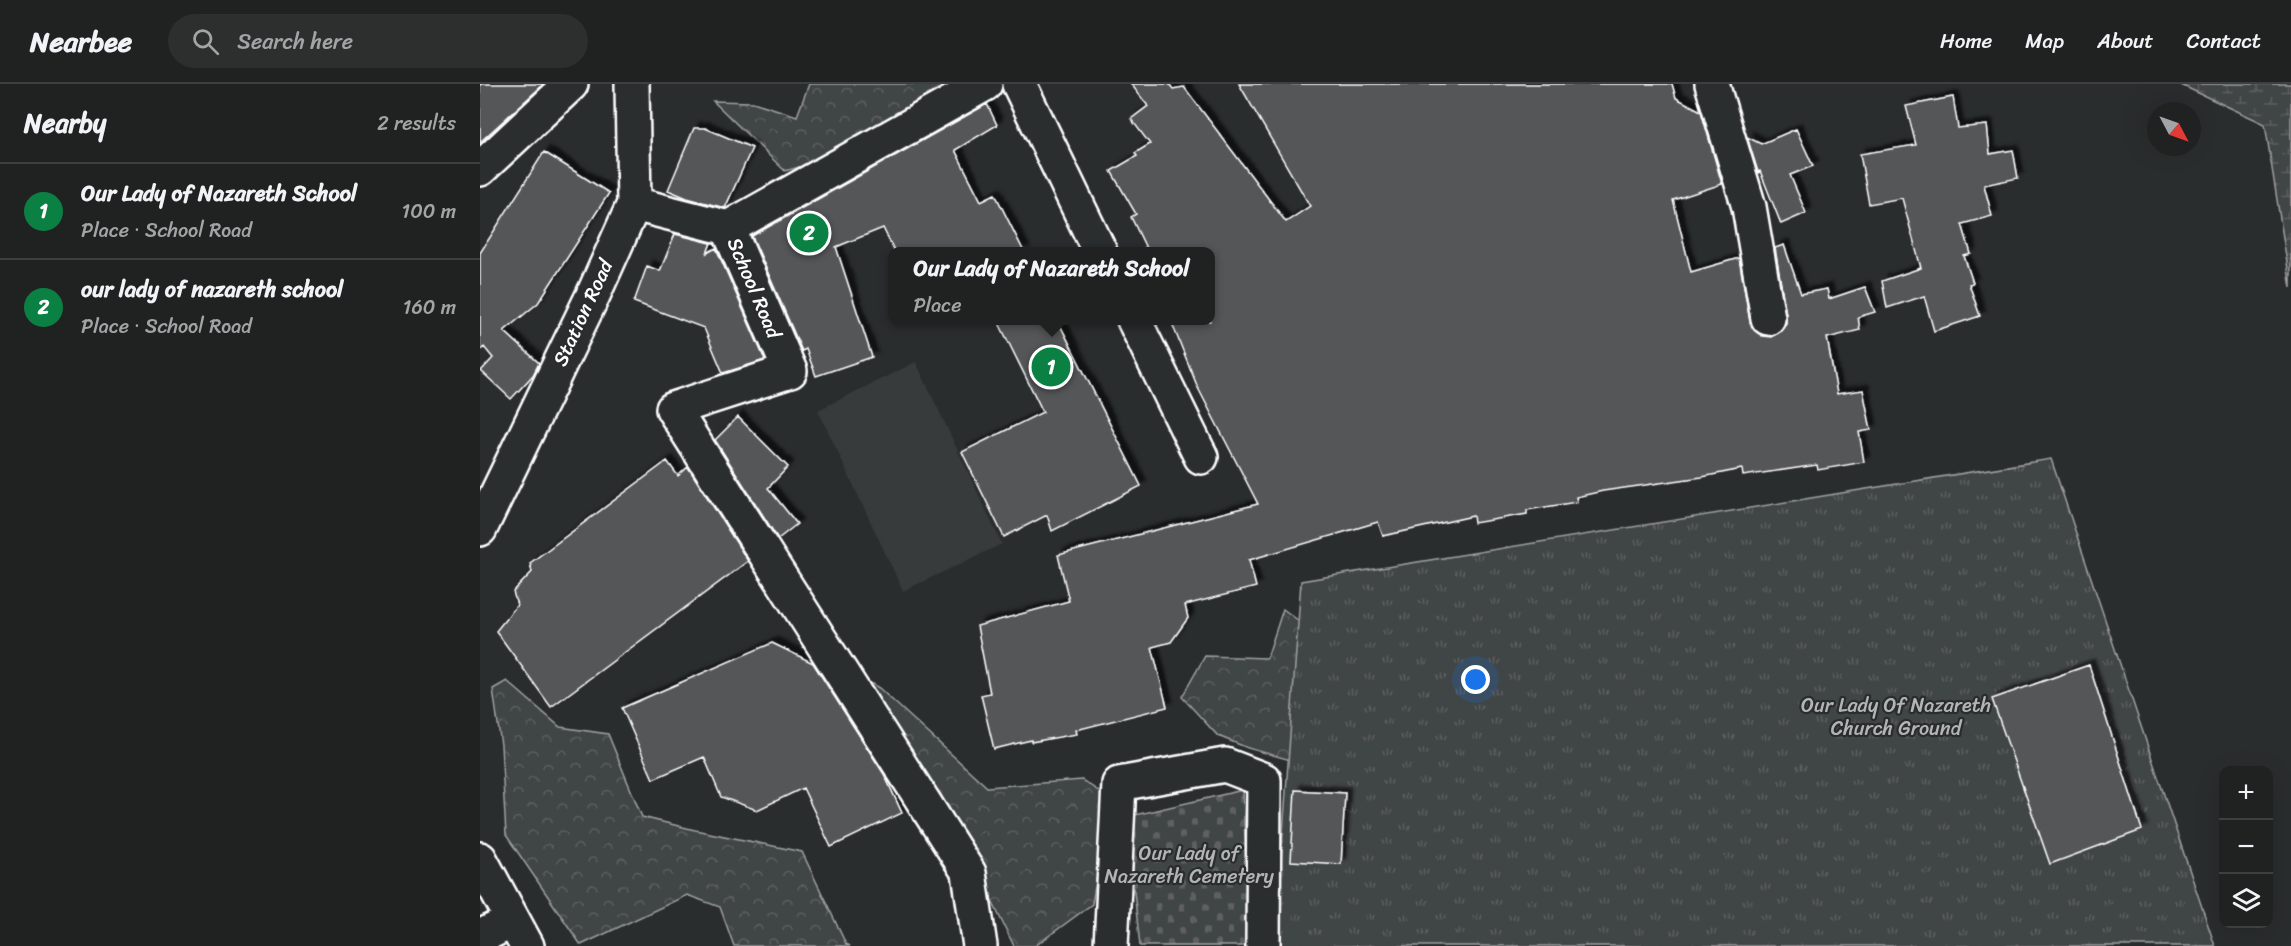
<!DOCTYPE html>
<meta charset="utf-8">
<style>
:root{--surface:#202222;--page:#2d2f2f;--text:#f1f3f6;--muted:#a2a4a5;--line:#3d3f40;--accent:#0b8043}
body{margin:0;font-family:Sriracha,sans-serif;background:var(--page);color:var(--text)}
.controls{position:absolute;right:18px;bottom:18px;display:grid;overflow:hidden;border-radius:12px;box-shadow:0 6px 24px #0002}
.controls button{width:54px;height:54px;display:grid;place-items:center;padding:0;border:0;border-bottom:2px solid var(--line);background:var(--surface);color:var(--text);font:30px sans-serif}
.compass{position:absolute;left:1667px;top:18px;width:54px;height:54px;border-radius:50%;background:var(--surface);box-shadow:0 6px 24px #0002;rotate:131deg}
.you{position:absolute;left:996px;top:596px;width:21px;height:21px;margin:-15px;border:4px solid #fff;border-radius:50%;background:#1a73e8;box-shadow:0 0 0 9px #1a73e833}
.badge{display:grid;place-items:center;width:39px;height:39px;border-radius:50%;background:var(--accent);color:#fff;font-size:20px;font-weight:700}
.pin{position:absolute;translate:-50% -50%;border:3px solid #fff;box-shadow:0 2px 6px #0006}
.popup{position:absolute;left:408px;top:163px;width:327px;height:78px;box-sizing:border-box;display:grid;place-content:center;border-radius:12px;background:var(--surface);filter:drop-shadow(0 2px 4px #0005);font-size:20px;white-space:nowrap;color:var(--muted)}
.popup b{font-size:22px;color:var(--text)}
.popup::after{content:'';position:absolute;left:50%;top:100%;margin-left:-12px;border:12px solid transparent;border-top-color:var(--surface)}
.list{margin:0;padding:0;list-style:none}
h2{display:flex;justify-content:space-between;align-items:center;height:78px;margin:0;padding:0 24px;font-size:26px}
h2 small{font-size:20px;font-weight:400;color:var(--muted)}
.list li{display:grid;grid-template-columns:39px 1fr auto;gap:18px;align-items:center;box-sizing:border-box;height:96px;padding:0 24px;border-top:2px solid var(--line)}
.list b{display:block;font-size:22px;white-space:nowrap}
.list p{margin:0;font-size:20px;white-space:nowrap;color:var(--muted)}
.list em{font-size:20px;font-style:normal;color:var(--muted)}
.icon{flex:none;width:33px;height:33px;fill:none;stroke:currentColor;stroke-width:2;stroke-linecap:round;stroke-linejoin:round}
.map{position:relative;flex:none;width:1811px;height:862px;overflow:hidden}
header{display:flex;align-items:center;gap:36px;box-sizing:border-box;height:84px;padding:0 30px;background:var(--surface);border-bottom:2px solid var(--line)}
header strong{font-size:28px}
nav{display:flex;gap:33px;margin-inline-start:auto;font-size:21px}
.search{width:420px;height:54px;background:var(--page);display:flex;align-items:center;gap:15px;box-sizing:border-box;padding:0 21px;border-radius:33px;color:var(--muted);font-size:22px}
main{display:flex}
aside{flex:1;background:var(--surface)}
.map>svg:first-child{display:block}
.built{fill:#373a3b}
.forest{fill:url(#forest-crowns);stroke:#a0a2a2;stroke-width:1.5}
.wetland{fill:url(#wetland-marsh);stroke:#a0a2a2;stroke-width:1.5}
.cemetery{fill:url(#cemetery-stones);stroke:#a0a2a2;stroke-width:1.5}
.park{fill:url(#park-tufts);stroke:#a0a2a2;stroke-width:1.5}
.building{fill:#555758;stroke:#fff;stroke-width:1.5;filter:url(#shadow)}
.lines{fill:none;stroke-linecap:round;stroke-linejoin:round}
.minor-casing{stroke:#fff;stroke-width:38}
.minor{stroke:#2a2d2e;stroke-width:33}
.labels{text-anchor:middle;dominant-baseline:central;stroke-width:4.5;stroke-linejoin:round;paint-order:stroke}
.street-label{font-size:20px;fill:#fff;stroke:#2a2d2e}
.park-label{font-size:20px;fill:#b3b4b5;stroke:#2a2d2e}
</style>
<header>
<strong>Nearbee</strong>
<div class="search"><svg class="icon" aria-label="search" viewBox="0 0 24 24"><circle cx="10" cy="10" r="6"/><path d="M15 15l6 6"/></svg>Search here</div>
<nav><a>Home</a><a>Map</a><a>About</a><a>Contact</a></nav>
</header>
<main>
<aside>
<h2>Nearby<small>2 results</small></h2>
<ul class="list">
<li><span class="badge">1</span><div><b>Our Lady of Nazareth School</b><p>Place · School Road</p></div><em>100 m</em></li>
<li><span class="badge">2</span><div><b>our lady of nazareth school</b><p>Place · School Road</p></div><em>160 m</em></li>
</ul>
</aside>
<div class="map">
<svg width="1811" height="862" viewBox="0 0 1811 862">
<defs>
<pattern id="forest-crowns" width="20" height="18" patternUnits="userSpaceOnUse" patternTransform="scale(1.5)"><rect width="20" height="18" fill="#414445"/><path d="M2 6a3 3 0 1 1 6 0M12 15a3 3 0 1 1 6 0" fill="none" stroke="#5e6061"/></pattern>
<pattern id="wetland-marsh" width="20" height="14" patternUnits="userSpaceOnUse" patternTransform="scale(1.5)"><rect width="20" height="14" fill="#414445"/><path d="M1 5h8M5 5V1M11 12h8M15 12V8" fill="none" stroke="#5e6061"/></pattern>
<pattern id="cemetery-stones" width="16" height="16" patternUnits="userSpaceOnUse" patternTransform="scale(1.5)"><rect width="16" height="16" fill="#414445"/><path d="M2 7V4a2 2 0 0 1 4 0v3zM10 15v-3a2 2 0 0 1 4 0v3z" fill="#5e6061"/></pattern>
<pattern id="park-tufts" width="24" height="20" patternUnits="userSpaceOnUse" patternTransform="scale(1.5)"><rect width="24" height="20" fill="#414445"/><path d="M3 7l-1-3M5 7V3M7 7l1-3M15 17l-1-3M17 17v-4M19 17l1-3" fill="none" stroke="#5e6061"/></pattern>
<filter id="shadow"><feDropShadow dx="5.5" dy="-5.5" stdDeviation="1.5" flood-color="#0009"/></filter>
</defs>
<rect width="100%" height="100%" fill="#2a2d2e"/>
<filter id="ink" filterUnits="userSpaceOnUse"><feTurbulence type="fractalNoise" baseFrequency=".0167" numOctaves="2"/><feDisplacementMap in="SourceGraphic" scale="12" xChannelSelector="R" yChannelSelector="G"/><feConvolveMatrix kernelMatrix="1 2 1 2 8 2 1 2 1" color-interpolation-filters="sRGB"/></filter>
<g filter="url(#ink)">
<path class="built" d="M436,278L522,460L423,507L338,326Z"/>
<path class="forest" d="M329,0H468L348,75L305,87L233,17L273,18L317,32Z
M803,525L851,561L850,687L768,664L738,652L702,613L725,572L787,574Z
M379,592L399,604L507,703L602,696L630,715L612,820L555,862H534L470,731Z
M27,597L80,643L128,650L162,733L215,746L322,768L366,860L370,862H254L240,823L207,811L101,861L26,751L21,661L13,605Z"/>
<path class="wetland" d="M1699,0H1811V204L1785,40Z"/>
<path class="cemetery" d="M763,706L769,862H660L646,733Z"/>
<path class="park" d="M1571,375L1735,862H795L821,497Z"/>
<path class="building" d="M0,0H64L0,58Z
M651,0H689L693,5L704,3L806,138L830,122L759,0H1192L1196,14L1221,27L1242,100L1193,116L1211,188L1259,174L1270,238L1274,246L1282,252L1291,253L1300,248L1306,240V231L1295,164L1304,161L1321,210L1347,205L1349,215L1385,203L1395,228L1378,233L1380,246L1347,254L1357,310L1383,306L1391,346L1379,348L1384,378L1338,386L1337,381L1263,392L1262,385L1222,393L1123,407L1096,413L1097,418L1047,426V430L994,439L993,432L903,452L898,438L769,476L776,503L705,521L708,534L691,558L672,563L687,623L596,646L597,650L551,658V656L514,665L501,611L510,609L497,542L589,517L578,471L778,420L718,304L691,237H730V168H668L651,133L656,130L631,87L657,72L655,69L670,60L651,35L668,22Z
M1473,13L1478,44L1507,41L1510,70L1533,66L1538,94L1504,101L1512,132L1482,140L1491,170L1484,172L1493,199L1489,200L1500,232L1454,247L1444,212L1407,224L1402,197L1441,184L1422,114L1389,120L1380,70L1436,61L1426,22Z
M507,20L517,41L475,66L501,117L515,110L544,168H415L403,144L356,163L392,273L336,292L326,265L322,267L272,152Z
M214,44H225L272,64L245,124L207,114L188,106Z
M1316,45L1333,82L1310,91L1326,129L1301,140L1280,87L1278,88L1267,53L1281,60Z
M64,68L129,109L58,219L24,247L59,279L53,291L31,315L1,287L13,274L4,263L0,267V169Z
M195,150L231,159L227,169L236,164L285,276L243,289L224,244L154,218L167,182L180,187Z
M518,237H578L661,402L572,447L567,431L524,453L482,368L563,328Z
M258,333L308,383L288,404L317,440L298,455L235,356Z
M187,377L198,392L208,383L268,477L71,623L16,547L37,521L33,508L52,488L50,479Z
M292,559L333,579L404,690L422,729L351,763L323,704L277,726L241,713L224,673L173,695L142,624Z
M1609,581L1662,746L1570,780L1512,615Z
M815,706L865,709L861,780L811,777Z"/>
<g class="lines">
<defs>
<path id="minor" d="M539,0L620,168
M1232,0L1269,123L1288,234
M0,85L91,0
M154,120L248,144L310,287L193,325L489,789L500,862
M248,144L505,0
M654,236L721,373
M0,445L114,209L154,120L152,0
M0,775L47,862
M0,853L32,837
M631,862L639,700L745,681L784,696L783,862"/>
</defs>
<use href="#minor" class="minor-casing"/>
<use href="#minor" class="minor"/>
</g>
</g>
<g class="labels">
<g class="street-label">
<text transform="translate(274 204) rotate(67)">School Road</text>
<text transform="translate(103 229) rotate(-65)">Station Road</text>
</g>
<g class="park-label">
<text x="1416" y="621">Our Lady Of Nazareth<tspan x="1416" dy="23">Church Ground</tspan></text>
<text x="709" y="769">Our Lady of<tspan x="709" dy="23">Nazareth Cemetery</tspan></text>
</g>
</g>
</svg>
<div class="controls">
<button>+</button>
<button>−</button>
<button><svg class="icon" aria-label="layers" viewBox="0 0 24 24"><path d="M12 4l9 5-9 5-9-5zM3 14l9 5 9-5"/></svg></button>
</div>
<svg class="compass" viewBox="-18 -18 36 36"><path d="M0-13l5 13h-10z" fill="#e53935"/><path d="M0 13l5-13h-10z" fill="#a2a4a5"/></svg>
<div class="you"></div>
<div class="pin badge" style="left:571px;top:283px">1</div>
<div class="popup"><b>Our Lady of Nazareth School</b>Place</div>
<div class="pin badge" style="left:329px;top:149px">2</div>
</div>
</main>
